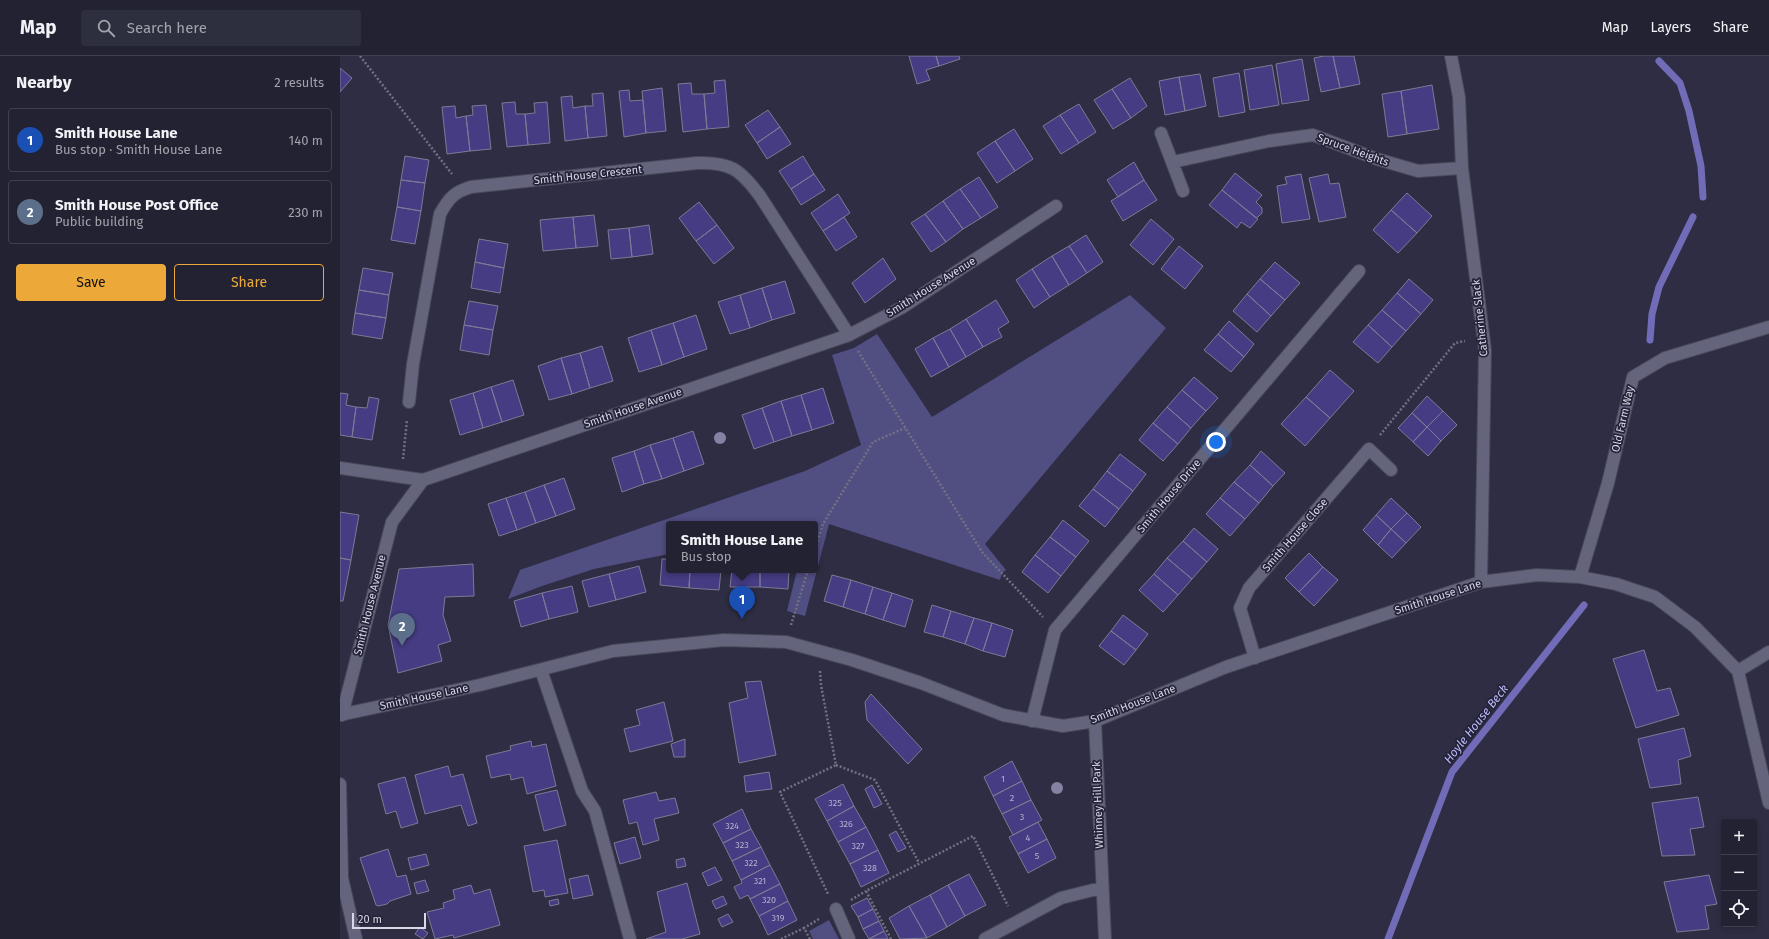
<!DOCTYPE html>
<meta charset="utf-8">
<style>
:root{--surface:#222232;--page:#2e2f3e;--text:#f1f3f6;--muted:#a2a4ac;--line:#3f3f4d;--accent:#eca93a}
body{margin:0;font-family:"Fira Sans",sans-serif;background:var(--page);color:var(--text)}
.controls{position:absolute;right:12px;bottom:12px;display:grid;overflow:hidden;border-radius:4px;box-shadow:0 2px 6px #0003}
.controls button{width:36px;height:36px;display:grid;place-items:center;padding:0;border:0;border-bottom:1px solid var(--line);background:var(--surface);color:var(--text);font:20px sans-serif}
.scale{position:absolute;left:12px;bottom:10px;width:74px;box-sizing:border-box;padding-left:4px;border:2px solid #d8d8e7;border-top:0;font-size:11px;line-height:14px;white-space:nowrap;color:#d8d8e7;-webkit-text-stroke:3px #242339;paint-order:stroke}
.you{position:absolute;left:876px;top:386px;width:14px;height:14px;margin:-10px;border:3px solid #fff;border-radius:50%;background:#1a73e8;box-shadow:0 0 0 6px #1a73e833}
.badge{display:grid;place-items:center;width:26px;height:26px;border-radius:50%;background:var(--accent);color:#fff;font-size:13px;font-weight:700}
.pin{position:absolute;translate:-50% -33px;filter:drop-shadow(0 1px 2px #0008)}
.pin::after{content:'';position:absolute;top:21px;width:14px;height:12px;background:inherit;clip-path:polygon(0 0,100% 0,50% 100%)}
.popup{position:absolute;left:326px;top:465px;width:152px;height:52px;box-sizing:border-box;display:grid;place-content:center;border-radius:4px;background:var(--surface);filter:drop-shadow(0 1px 3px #0005);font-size:13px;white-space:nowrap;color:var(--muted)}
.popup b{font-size:15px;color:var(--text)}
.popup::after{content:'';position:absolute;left:50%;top:100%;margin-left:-8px;border:8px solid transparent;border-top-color:var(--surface)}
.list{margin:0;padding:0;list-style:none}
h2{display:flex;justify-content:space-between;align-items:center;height:52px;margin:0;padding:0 16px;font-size:17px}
h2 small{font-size:13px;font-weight:400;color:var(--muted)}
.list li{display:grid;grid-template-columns:26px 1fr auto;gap:12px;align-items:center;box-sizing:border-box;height:64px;margin:0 8px 8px;padding:0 8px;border:1px solid var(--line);border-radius:4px}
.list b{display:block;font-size:15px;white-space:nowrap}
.list p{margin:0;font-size:13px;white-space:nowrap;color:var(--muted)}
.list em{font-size:13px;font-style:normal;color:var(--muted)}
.actions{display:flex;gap:8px;padding:12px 16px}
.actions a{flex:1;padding:9px 0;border:1px solid var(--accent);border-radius:4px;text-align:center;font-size:14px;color:var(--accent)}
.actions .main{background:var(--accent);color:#111}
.icon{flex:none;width:22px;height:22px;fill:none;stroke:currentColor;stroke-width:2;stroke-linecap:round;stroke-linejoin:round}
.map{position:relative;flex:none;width:1429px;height:883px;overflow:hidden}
header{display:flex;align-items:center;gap:24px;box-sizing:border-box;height:56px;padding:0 20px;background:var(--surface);border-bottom:1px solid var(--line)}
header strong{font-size:19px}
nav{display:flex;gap:22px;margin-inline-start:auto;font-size:14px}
.search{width:280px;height:36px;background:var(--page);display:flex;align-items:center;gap:10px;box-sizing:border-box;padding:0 14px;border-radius:4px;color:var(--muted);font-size:15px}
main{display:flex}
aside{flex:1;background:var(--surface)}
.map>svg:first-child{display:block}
.green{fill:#514e82}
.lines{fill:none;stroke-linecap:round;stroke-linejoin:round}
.stream{stroke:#726cb8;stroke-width:7}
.building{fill:#453c83;stroke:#7b7b95}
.minor-casing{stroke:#48485a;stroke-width:14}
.path{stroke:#727184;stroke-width:2.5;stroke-dasharray:2 2;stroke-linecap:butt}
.minor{stroke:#64647d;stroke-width:12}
.tree{fill:#8382a3}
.labels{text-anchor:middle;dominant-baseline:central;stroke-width:3.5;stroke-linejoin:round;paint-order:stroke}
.number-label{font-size:9px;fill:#b3b1ce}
.street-label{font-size:11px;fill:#d8d8e7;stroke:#242339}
.water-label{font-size:12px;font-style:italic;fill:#bab9f7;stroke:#242339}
</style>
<header>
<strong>Map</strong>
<div class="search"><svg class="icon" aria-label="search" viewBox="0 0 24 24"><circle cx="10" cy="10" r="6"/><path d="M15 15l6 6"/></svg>Search here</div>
<nav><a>Map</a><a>Layers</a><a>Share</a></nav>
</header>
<main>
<aside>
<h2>Nearby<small>2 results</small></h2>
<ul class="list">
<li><span class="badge" style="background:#1a4fb4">1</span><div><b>Smith House Lane</b><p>Bus stop · Smith House Lane</p></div><em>140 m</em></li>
<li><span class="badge" style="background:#5c6f8a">2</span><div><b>Smith House Post Office</b><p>Public building</p></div><em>230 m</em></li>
</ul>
<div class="actions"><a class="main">Save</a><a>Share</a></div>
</aside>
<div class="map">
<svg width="1429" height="883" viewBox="0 0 1429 883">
<rect width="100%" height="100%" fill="#2e2d43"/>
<path class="green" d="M790,239L826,272L645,488L666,514L662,517L660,524L489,468L465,560L447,555L457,514H475V468H329V498L254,513L202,530L168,543L180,514L465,415L521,389L492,299L514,292L537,278L592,361Z
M489,864L499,883H473L469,875Z"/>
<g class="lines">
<path class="stream" d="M1319,5L1340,27L1349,55L1361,110L1363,141
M1310,284L1312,258L1319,231L1353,161
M1048,883L1112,716L1244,549"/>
</g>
<path class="building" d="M569,0H596L599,10L586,14L590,24L577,28Z
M596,0H619L620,3L599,10Z
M984,0H993L1000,32L981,36L974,2Z
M993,0H1014L1020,28L1000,32Z
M962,3L969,44L942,48L936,8Z
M932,9L939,49L910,54L904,14Z
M0,12L12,22L0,36Z
M899,17L905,56L879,61L873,22Z
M860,18L866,50L845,55L839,21Z
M839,21L845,55L825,59L819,25Z
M790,22L807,50L791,62L772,33Z
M385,24L389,71L367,73L364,38L375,37L374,25Z
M351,27L352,38H364L367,73L343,76L338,28Z
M1092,29L1099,73L1067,78L1061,35Z
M322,32L326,75L306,77L302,35Z
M772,33L791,62L773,73L754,44Z
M289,34L290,45L303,44L306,77L284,81L279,35Z
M1061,35L1067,78L1048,81L1042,38Z
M263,37L267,80L248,82L245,50H253L252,38Z
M232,40L233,52L245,50L248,82L225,85L221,41Z
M175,46L176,58H185L188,89L167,91L162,47Z
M207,46L210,87L188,89L185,58L195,57L194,47Z
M739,48L756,76L739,87L720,59Z
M146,49L151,93L130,95L126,60L133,59L132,50Z
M115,50L116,62L126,60L130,95L107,98L102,51Z
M428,54L440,71L417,87L405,69Z
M720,59L739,87L721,98L703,70Z
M440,71L451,88L427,103L417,87Z
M674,73L693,103L675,115L655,85Z
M655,85L675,115L657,127L637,97Z
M65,100L89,104L85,127L61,124Z
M463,100L474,118L451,133L439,115Z
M794,106L804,124L778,141L767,124Z
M895,117L922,139L916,146L922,152V157L919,160L916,162L882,134Z
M474,118L485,134L461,149L451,133Z
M961,118L970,163L942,167L937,130L947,128L945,121Z
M988,118L990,128L999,127L1006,161L979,166L969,122Z
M639,121L658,151L641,162L620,133Z
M61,124L85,127L81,155L57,151Z
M804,124L817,144L783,165L771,145Z
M620,133L641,162L623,173L603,145Z
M882,134L918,163L910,172L901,166L897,172L869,149Z
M1067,137L1092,160L1077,177L1051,154Z
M498,138L510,157L483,175L471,157Z
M603,145L623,173L606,186L585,158Z
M359,146L377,169L356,185L339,162Z
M57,151L81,155L75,188L51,184Z
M1051,154L1077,177L1058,197L1033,174Z
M585,158L606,186L591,196L571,167Z
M254,159L258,190L236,192L233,161Z
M233,161L236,192L203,195L200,164Z
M504,161L517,181L496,195L483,175Z
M811,163L834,183L813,209L790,189Z
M309,169L313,198L292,201L289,172Z
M377,169L394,192L374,208L356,185Z
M289,172L292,201L271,203L268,174Z
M746,179L763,206L747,217L729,190Z
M139,183L168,188L164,212L135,206Z
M729,190L747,217L729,229L712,200Z
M839,190L863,210L845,233L821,213Z
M712,200L729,229L710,241L692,213Z
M543,202L556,223L525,247L512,227Z
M135,206L164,212L160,237L131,232Z
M935,206L960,227L945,244L920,223Z
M23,212L53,217L49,239L19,234Z
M692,213L710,241L694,252L676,224Z
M920,223L945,244L931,260L907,238Z
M1069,223L1093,244L1081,258L1057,237Z
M445,225L455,257L432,264L422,232Z
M422,232L432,264L410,272L400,239Z
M19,234L49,239L46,262L15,257Z
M1057,237L1081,258L1066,275L1042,254Z
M907,238L931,260L917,276L893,255Z
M400,239L410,272L390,278L378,246Z
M656,244L669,266L658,273L662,281L643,291L626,263Z
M129,245L158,250L153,274L124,269Z
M1042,254L1066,275L1052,291L1028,269Z
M15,257L46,262L42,283L12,278Z
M356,259L367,293L344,301L333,267Z
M626,263L643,291L626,301L610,273Z
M889,265L914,288L904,301L878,278Z
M333,267L344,301L322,309L311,274Z
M124,269L153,274L149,299L120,294Z
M1028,269L1052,291L1038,307L1013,286Z
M610,273L626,301L609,311L593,282Z
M311,274L322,309L299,316L288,282Z
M878,278L904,301L891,316L864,294Z
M593,282L609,311L591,321L575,293Z
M262,290L273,325L250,332L240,297Z
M240,297L250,332L232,338L221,302Z
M221,302L232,338L209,344L198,310Z
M990,314L1014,335L990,362L966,341Z
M854,321L878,342L866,355L842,334Z
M173,324L184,359L162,366L151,331Z
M151,331L162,366L143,372L133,337Z
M483,332L494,367L472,374L461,339Z
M842,334L866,355L851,372L827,351Z
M0,337L8,338L6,349L16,351L12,381L0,379Z
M133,337L143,372L120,379L110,344Z
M461,339L472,374L452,380L441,345Z
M1087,340L1103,355L1087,371L1072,357Z
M29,341L39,343L32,384L12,381L16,351L27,352Z
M966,341L990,362L965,390L941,368Z
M441,345L452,380L434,386L422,352Z
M827,351L851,372L838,388L813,367Z
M422,352L434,386L414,393L402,359Z
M1103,355L1117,369L1101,385L1087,371Z
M1072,357L1087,371L1073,386L1058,372Z
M813,367L838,388L823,405L799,384Z
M1087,371L1101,385L1088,400L1073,386Z
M353,375L364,408L344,415L333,382Z
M333,382L344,415L322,423L310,389Z
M310,389L322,423L304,428L294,395Z
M294,395L304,428L282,436L272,402Z
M921,395L945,417L933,430L910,409Z
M780,398L806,418L793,435L767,415Z
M910,409L933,430L919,447L894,426Z
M767,415L793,435L779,453L753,433Z
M224,422L235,453L216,460L204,429Z
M894,426L919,447L905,463L880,442Z
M204,429L216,460L196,467L185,436Z
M753,433L779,453L765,471L739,450Z
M185,436L196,467L177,474L166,442Z
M166,442L177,474L159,480L148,448Z
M880,442L905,463L890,480L866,458Z
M1051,442L1067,457L1051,473L1036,459Z
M0,456L19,459L11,504L0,502Z
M1067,457L1081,471L1066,487L1051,473Z
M1036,459L1051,473L1038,489L1023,474Z
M723,464L749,485L736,501L710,481Z
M854,472L878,493L867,506L843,485Z
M1051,473L1066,487L1052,502L1038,489Z
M710,481L736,501L721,520L695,499Z
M843,485L867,506L852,523L827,502Z
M969,497L983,511L959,536L945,522Z
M695,499L721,520L708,537L682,516Z
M0,502L11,504L3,545H0Z
M827,502L852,523L838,539L814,518Z
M322,503H329V514H350L349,532L320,529Z
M133,508L134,540L105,541L103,559L111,585L98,589L102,605L58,617L48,569L59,513Z
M299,510L306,536L276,544L269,518Z
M983,511L998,524L974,550L959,536Z
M350,514H381L379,534L349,532Z
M392,514H420V531H390Z
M420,514H449L448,533L420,531Z
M269,518L276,544L249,551L242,525Z
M814,518L838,539L823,556L799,534Z
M492,519L511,524L503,551L484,545Z
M511,524L533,531L525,558L503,551Z
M232,530L238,556L209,563L202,537Z
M533,531L552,537L543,564L525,558Z
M202,537L209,563L181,571L174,545Z
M552,537L573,544L565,571L543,564Z
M592,549L611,555L603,581L584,576Z
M611,555L634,562L625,588L603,581Z
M783,559L808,578L796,594L771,575Z
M634,562L652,567L643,595L625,588Z
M652,567L673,574L665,601L643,595Z
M771,575L796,594L784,609L759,590Z
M1304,594L1317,635L1330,632L1339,659L1296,672L1273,603Z
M421,625L436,699L399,707L389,647L408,642L405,626Z
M531,638L582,693L568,708L527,664L525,646Z
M324,646L333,685L290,696L284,673L300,669L296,654Z
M1344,672L1351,700L1338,704L1341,728L1310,732L1298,683Z
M345,683V701H334L331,688Z
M191,685L192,691L206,688L216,730L187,738L183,721L171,724L170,718L151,722L146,700L171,694L170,690Z
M672,705L682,725L653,740L644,721Z
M108,710L111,721L123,718L137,767L128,770L121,749L85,758L75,719Z
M429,716L432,733L406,736L404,720Z
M65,721L78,767L61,772L56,755L46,758L38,728Z
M682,725L691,744L662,758L653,740Z
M503,728L514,750L487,765L475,743Z
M532,729L542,748L534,752L525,733Z
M217,734L226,769L204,775L195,739Z
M316,736L319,745L335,742L339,757L314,763L319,784L303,789L297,766L289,768L283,744Z
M1358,741L1364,771L1350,773L1355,799L1322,800L1312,747Z
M691,744L702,764L673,779L662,758Z
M514,750L526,771L498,786L487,765Z
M402,753L411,773L383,787L373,768Z
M698,766L707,783L678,798L669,781Z
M526,771L538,794L510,808L498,786Z
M411,773L421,791L392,805L383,787Z
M556,775L566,792L558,796L549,779Z
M295,781L301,802L280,808L274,787Z
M707,783L716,802L688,817L678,798Z
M217,784L228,837L205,841L204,834L193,836L184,790Z
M421,791L430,809L401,824L392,805Z
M48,793L57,821L66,819L71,838L50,845L47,848L38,850L36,849L20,802Z
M538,794L549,817L521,831L510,808Z
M86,798L89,809L71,814L68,802Z
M344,802L346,810L337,812L336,804Z
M430,809L440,828L410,843L408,839L400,843L394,831L402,827L401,824Z
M375,811L382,824L368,830L362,817Z
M629,818L646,849L625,860L608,829Z
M248,819L253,839L233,843L229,823Z
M1369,819L1377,848L1365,850L1369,873L1337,876L1324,826Z
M85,824L89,835L77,838L74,827Z
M347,827L360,878L342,883H306L326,876L317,836Z
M440,828L448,845L419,860L410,843Z
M131,829L134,838L150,833L160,869L114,882L113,879L95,883L87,856L104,852L103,847L115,843L113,834Z
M608,829L625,860L607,871L590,839Z
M590,839L607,871L587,882L569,850Z
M383,840L387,848L376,853L372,845Z
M527,842L533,853L518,861L511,850Z
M218,843L219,848L210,850L209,845Z
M448,845L457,864L428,879L419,860Z
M569,850L587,882L560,883L549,862Z
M533,853L539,865L523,873L518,861Z
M388,858L393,866L382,871L378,863Z
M539,865L544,875L529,883L523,873Z
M80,871L88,877L83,883L75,878Z
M544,875L548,883H529Z"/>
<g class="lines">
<defs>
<path id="minor" d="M1111,0L1119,41L1122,112L1145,294L1141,526
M821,77L843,135
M833,106L929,85L973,79L1037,103L1078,115L1122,112
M69,346L73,308L100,158C109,142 114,136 131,131L357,107C390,106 400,113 420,140L509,279
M0,412L83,424
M1240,521L1268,427L1293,321L1325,302L1429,271
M915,602L900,552L909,532L1029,393L1051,414
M201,614L242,735L255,755L290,883
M1398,615L1429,596
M0,659L140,629L273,595L384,584L446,586L512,604L581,627L663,659L723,670L755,665L886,611L1141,526L1197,519L1240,521L1276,528L1315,541L1355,571L1398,615L1429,747
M2,659L52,466L83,424L509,279L563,251L716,150
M692,665L715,574L1019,215
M755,665L765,883
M0,728L2,822L16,883
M496,853L509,883
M645,883L721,842L761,832"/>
</defs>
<use href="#minor" class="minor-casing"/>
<path class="path" d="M20,0L112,118
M518,295L642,496L703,561
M1040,379L1115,287L1125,285
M63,403L67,364
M475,493L483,468L533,386L565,372
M451,569L468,514
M480,615L481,629L496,709L440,736L488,838
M496,709L535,724L579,807
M511,844L526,835
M441,883L464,872
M470,883L464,872L479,863
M551,883L526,835L633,780L668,850"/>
<use href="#minor" class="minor"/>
</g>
<g class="tree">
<circle cx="380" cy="382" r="6"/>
<circle cx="717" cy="732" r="6"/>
</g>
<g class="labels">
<g class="number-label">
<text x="663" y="723">1</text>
<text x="672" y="742">2</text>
<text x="495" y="747">325</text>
<text x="682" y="761">3</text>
<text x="506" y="768">326</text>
<text x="392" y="770">324</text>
<text x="688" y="782">4</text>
<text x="402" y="789">323</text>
<text x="518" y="790">327</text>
<text x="697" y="800">5</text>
<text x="411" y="807">322</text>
<text x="530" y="812">328</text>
<text x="420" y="825">321</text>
<text x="429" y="844">320</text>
<text x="438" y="862">319</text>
</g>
<g class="street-label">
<text transform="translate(1013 94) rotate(20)">Spruce Heights</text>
<text transform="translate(248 119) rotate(-6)">Smith House Crescent</text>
<text transform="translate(591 231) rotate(-32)">Smith House Avenue</text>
<text transform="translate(1140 262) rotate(-96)">Catherine Slack</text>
<text transform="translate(293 352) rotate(-19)">Smith House Avenue</text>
<text transform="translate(1283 363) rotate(-77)">Old Farm Way</text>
<text transform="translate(829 440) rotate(-50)">Smith House Drive</text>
<text transform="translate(955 479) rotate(-49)">Smith House Close</text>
<text transform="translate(1098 541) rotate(-18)">Smith House Lane</text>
<text transform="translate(30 549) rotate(-76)">Smith House Avenue</text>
<text transform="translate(84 641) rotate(-12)">Smith House Lane</text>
<text transform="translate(793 648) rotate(-21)">Smith House Lane</text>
<text transform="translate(758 749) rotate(-92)">Whinney Hill Park</text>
</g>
<g class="water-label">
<text transform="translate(1136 668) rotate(-52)">Hoyle House Beck</text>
</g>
</g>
</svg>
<div class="controls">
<button>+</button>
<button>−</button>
<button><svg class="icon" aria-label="locate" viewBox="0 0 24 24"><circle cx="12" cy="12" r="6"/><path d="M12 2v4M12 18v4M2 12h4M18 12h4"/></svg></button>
</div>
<div class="scale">20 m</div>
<div class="you"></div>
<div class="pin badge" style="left:402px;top:563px;background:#1a4fb4">1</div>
<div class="popup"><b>Smith House Lane</b>Bus stop</div>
<div class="pin badge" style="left:62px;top:590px;background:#5c6f8a">2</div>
</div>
</main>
